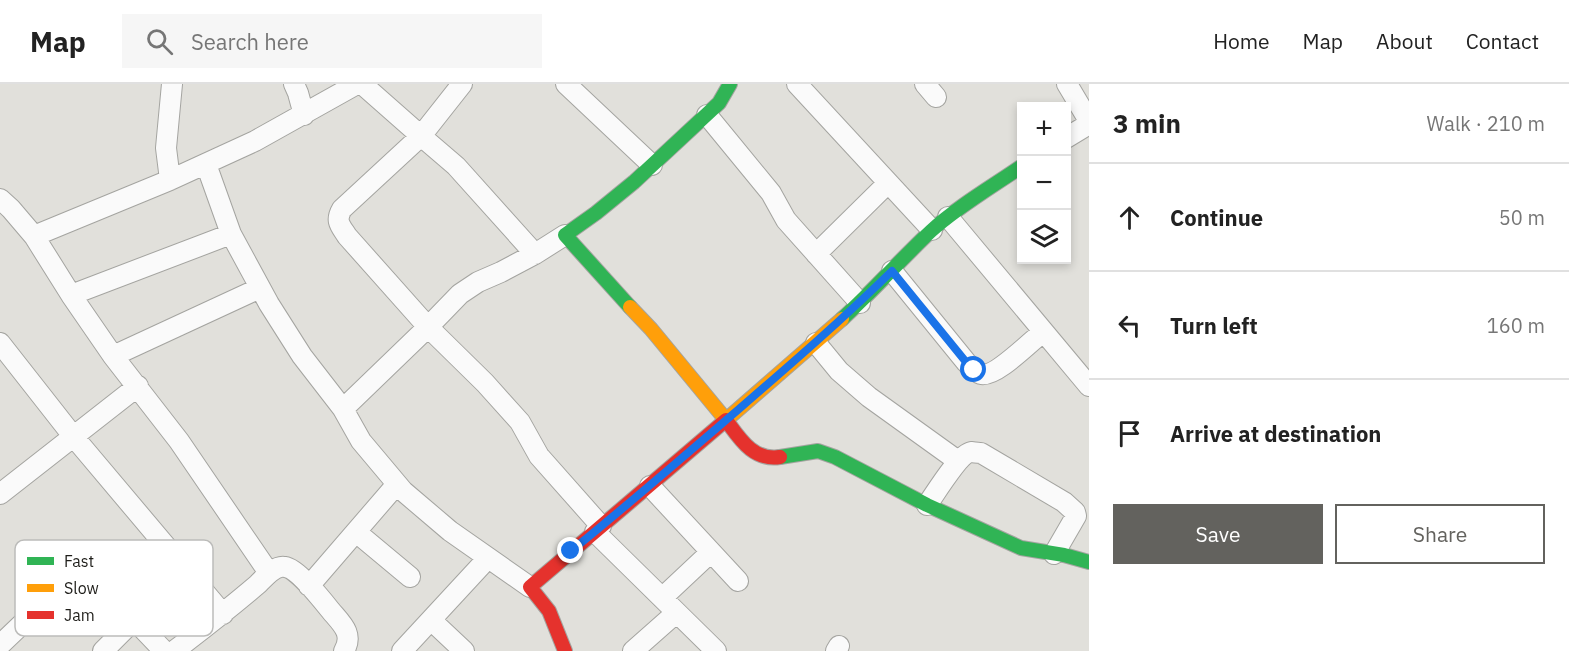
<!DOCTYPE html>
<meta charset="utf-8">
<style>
:root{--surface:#fff;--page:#f6f6f6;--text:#222;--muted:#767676;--line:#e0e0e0;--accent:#63625e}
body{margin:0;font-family:"IBM Plex Sans",sans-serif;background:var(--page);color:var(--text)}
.controls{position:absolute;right:18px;top:18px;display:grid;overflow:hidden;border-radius:0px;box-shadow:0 3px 9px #0003}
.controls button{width:54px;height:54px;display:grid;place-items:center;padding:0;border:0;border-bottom:2px solid var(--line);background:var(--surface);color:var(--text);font:30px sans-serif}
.stop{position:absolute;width:18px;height:18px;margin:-14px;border:4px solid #1a73e8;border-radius:50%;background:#fff}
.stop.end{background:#1a73e8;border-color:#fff;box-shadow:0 2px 6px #0008}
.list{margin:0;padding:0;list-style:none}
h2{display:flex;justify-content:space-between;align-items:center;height:78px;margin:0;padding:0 24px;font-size:26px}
h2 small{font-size:20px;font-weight:400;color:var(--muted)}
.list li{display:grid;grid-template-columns:39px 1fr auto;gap:18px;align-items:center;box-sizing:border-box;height:108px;padding:0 24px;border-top:2px solid var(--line)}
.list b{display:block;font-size:22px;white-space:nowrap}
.list em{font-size:20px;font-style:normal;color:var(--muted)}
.actions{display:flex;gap:12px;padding:18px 24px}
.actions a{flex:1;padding:14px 0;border:2px solid var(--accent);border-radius:0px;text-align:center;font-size:21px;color:var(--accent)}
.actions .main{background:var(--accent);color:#fff}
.icon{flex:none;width:33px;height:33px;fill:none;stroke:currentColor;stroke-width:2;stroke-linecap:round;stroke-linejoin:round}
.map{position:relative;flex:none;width:1089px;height:567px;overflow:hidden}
header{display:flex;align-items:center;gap:36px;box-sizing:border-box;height:84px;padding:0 30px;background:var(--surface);border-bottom:2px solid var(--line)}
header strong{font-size:28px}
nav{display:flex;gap:33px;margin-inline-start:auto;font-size:21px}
.search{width:420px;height:54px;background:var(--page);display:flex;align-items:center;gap:15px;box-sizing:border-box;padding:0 21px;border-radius:0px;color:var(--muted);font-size:22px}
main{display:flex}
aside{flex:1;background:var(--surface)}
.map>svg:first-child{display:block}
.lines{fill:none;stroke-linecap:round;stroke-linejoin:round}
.street-casing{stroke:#a4a4a0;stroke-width:22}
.fast-casing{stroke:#a4a4a0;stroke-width:16}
.slow-casing{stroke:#a4a4a0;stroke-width:16}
.jam-casing{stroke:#a4a4a0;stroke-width:16}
.street{stroke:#fafafa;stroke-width:20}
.fast{stroke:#30b455;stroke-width:14}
.slow{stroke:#ff9f0a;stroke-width:14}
.jam{stroke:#e5322d;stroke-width:14}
.route{stroke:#1a73e8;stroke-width:8}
.key{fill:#fff;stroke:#bcbcba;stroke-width:1.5}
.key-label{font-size:16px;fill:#1f1e1a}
</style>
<header>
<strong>Map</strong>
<div class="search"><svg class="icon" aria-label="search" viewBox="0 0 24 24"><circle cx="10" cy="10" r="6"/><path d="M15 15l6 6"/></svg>Search here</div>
<nav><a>Home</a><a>Map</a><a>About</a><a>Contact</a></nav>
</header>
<main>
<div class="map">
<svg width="1089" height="567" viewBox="0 0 1089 567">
<rect width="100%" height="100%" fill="#e1e0db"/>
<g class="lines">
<defs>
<path id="street" d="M294,0L298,9L304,31
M362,0L421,52L462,0
M566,0L652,81
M797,0L932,146
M925,0L936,13
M1067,0L1089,37
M707,31L771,109L786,136L860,219
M1066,54L1089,40
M206,80L231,150L269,220L302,272L343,325
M170,96L166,64L172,0
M0,115L11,125L34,152L71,211L113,272L179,357L269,489
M948,133L1089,302
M34,152L170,96L255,57L357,0
M535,170L456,82L421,52L342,125C335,137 340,141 347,152L428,243L485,299L520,338L539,372L601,442
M816,170L888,99
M892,187L966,278C970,282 975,288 981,290C995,294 1031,257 1043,248
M71,211L231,150
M0,259L73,352L223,530
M816,259L839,287L869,313L958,377
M113,272L260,204
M650,402L738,497
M0,410L138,302
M927,421C935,410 959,370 971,368C971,368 980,369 981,369L1064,418L1075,428L1076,432L1054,470
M356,448L410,493
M595,448L716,567
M309,502L397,400
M530,503L450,447L403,407L361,357L343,325L428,243L460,210L478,198L501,188L535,170L565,151
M662,514L711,468
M431,536L464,567
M0,561L67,497L81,490L89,493L100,500L164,567
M103,567L134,536
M174,567C203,545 231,523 258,500C264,494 275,481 285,483C297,484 323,517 331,527C342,540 354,550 344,567
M402,567L488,474
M633,567L676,529
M836,567L839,562"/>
<path id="fast" d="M630,223L565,151L596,129L634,98L719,19L730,0
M842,235C873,207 901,175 931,147C957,123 993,102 1022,82
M780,373L818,367L835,373L927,421L1021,464L1064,471L1089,478"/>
<path id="slow" d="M630,223L651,245L726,336L842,235"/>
<path id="jam" d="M565,567L549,527L530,503L726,336C740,355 753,377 780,373"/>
</defs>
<use href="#street" class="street-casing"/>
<use href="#fast" class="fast-casing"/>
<use href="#slow" class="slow-casing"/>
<use href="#jam" class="jam-casing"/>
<use href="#street" class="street"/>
<use href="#fast" class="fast"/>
<use href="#slow" class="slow"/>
<use href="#jam" class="jam"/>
</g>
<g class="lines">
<path class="route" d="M571,467C628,421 683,373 739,325C791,280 843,235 892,187L966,278L974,286"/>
</g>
<rect x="15" y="456" width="198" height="96" rx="9" class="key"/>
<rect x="27" y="473" width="27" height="8" fill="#30b455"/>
<rect x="27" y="500" width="27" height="8" fill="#ff9f0a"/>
<rect x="27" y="527" width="27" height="8" fill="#e5322d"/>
<g class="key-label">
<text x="64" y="483">Fast</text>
<text x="64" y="510">Slow</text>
<text x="64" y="537">Jam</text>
</g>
</svg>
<div class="controls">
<button>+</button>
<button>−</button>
<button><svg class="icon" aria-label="layers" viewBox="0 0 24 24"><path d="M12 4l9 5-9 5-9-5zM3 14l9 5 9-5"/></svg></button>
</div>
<div class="stop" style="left:974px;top:286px"></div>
<div class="stop end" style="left:571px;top:467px"></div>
</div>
<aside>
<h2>3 min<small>Walk · 210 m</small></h2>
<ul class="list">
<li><svg class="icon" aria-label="ahead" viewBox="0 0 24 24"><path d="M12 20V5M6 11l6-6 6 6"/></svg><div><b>Continue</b></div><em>50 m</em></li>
<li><svg class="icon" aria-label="left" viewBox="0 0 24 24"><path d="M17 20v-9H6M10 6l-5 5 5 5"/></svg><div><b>Turn left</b></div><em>160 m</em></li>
<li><svg class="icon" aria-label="arrive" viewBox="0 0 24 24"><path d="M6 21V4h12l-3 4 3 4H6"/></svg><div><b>Arrive at destination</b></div></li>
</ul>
<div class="actions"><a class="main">Save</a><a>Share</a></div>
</aside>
</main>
